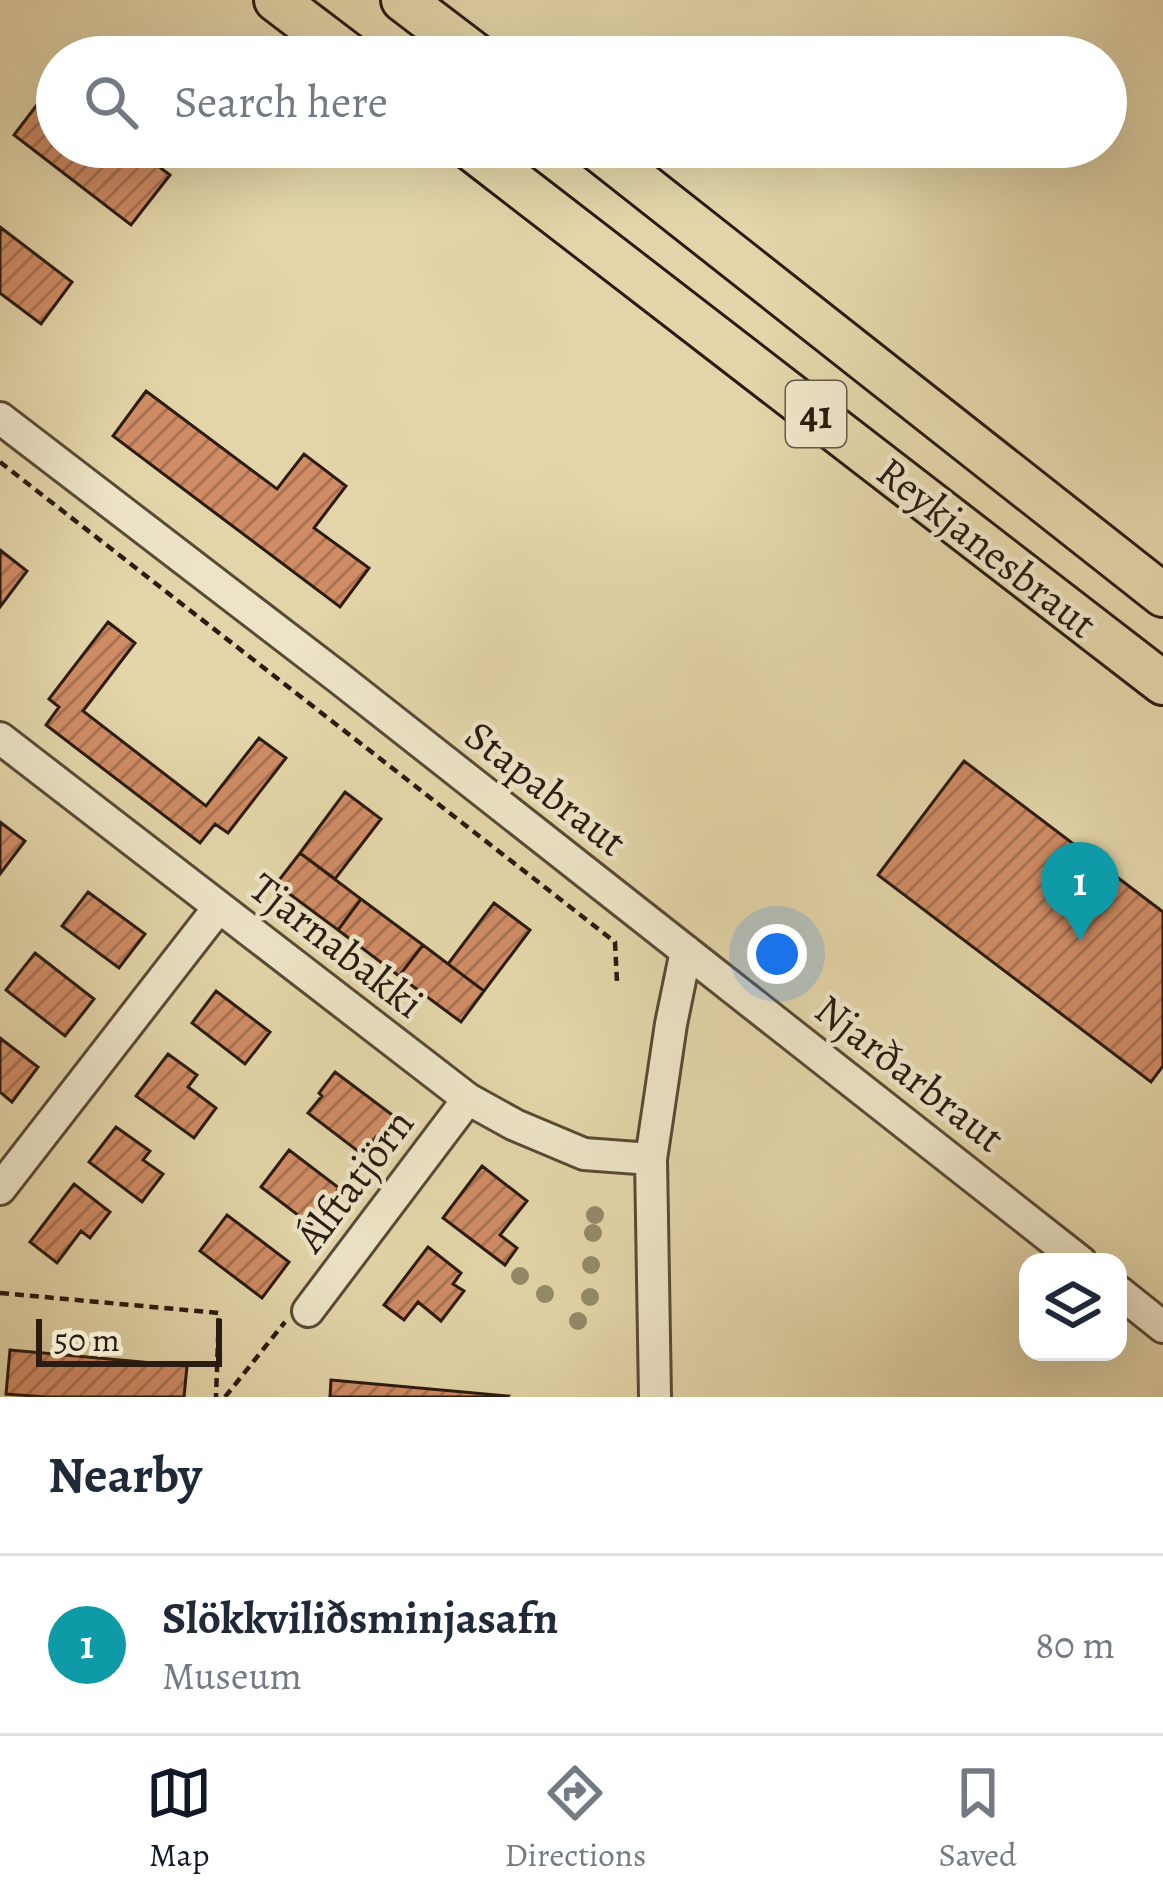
<!DOCTYPE html>
<meta charset="utf-8">
<style>
:root{--surface:#fff;--page:#f2f2f3;--text:#1f2937;--muted:#747a83;--line:#e0e1e3;--accent:#111827}
body{margin:0;font-family:Alegreya,serif;background:var(--page);color:var(--text)}
.controls{position:absolute;right:36px;bottom:36px;display:grid;overflow:hidden;border-radius:24px;box-shadow:0 12px 48px #0002}
.controls button{width:108px;height:108px;display:grid;place-items:center;padding:0;border:0;border-bottom:3px solid var(--line);background:var(--surface);color:var(--text);font:60px sans-serif}
.scale{position:absolute;left:36px;bottom:30px;width:186px;box-sizing:border-box;padding-left:12px;border:6px solid #2b1b10;border-top:0;font-size:33px;line-height:42px;white-space:nowrap;color:#2b1b10;-webkit-text-stroke:9px #ede4c7;paint-order:stroke}
.you{position:absolute;left:777px;top:954px;width:42px;height:42px;margin:-30px;border:9px solid #fff;border-radius:50%;background:#1a73e8;box-shadow:0 0 0 18px #1a73e833}
.badge{display:grid;place-items:center;width:78px;height:78px;border-radius:50%;background:var(--accent);color:#fff;font-size:39px;font-weight:700}
.pin{position:absolute;translate:-50% -99px;filter:drop-shadow(0 3px 6px #0008)}
.pin::after{content:'';position:absolute;top:63px;width:42px;height:36px;background:inherit;clip-path:polygon(0 0,100% 0,50% 100%)}
.list{margin:0;padding:0;list-style:none}
h2{display:flex;justify-content:space-between;align-items:center;height:156px;margin:0;padding:0 48px;font-size:51px}
h2 small{font-size:39px;font-weight:400;color:var(--muted)}
.list li{display:grid;grid-template-columns:78px 1fr auto;gap:36px;align-items:center;box-sizing:border-box;height:180px;padding:0 48px;border-top:3px solid var(--line)}
.list b{display:block;font-size:45px;white-space:nowrap}
.list p{margin:0;font-size:39px;white-space:nowrap;color:var(--muted)}
.list em{font-size:39px;font-style:normal;color:var(--muted)}
.icon{flex:none;width:66px;height:66px;fill:none;stroke:currentColor;stroke-width:2;stroke-linecap:round;stroke-linejoin:round}
.map{position:relative;flex:none;width:1163px;height:1397px;overflow:hidden}
.search{position:absolute;background:var(--surface);box-shadow:0 12px 48px #0002;left:36px;right:36px;top:36px;height:132px;display:flex;align-items:center;gap:30px;box-sizing:border-box;padding:0 42px;border-radius:66px;color:var(--muted);font-size:45px}
.sheet{height:336px;background:var(--surface)}
nav{display:flex;justify-content:space-around;align-items:center;box-sizing:border-box;height:168px;border-top:3px solid var(--line);background:var(--surface);font-size:33px;color:var(--muted)}
nav a{display:grid;justify-items:center;gap:6px}
nav .on{color:var(--accent)}
.map>svg:first-child{display:block}
.building{fill:url(#building-hatch);stroke:#2b1b10;stroke-width:3}
.lines{fill:none;stroke-linecap:round;stroke-linejoin:round}
.minor-casing{stroke:#594a36;stroke-width:36}
.highway-casing{stroke:#2b1b10;stroke-width:48}
.path{stroke:#2b1b10;stroke-width:4.5;stroke-dasharray:9 6;stroke-linecap:butt}
.minor{stroke:#ede4c7;stroke-width:30}
.highway{stroke:#e3d5a9;stroke-width:42}
.tree{fill:#948a69}
.labels{text-anchor:middle;dominant-baseline:central;stroke-width:9;stroke-linejoin:round;paint-order:stroke}
.shield{fill:#ede4c7;stroke:#655747;stroke-width:3}
.shield-label{font-size:39px;font-weight:bold;fill:#2b1b10}
.street-label{font-size:42px;fill:#2b1b10;stroke:#ede4c7}
</style>
<div class="map">
<svg width="1163" height="1397" viewBox="0 0 1163 1397">
<defs>
<pattern id="building-hatch" width="6" height="6" patternUnits="userSpaceOnUse" patternTransform="scale(3)"><rect width="6" height="6" fill="#cf8c65"/><path d="M-1 1l2-2M0 6l6-6M5 7l2-2" fill="none" stroke="#a87252"/></pattern>
</defs>
<rect width="100%" height="100%" fill="#e3d5a9"/>
<filter id="stains"><feTurbulence type="fractalNoise" baseFrequency=".00167" numOctaves="4"/><feColorMatrix values="0 0 0 0 .2 0 0 0 0 .09 0 0 0 0 .02 0 0 0 .5 -.17"/></filter>
<radialGradient id="worn" r=".72"><stop offset=".6" stop-color="#630" stop-opacity="0"/><stop offset="1" stop-color="#630" stop-opacity=".3"/></radialGradient>
<path class="building" d="M52,85L57,89V147H133L170,175L131,225L14,135Z
M0,227L72,282L41,324L0,293Z
M146,391L277,489L304,454L346,486L314,528L369,568L340,607L113,436Z
M0,550L27,571L0,607Z
M108,622L135,643L83,711L206,806L259,738L286,758L228,833L215,824L200,843L46,725L59,707L49,699Z
M964,761L1163,912V1066L1151,1082L878,875Z
M345,792L381,819L335,879L300,853Z
M0,822L25,841L0,874Z
M300,853L361,899L338,930L276,884Z
M88,892L145,934L119,968L62,926Z
M361,899L423,945L399,976L338,930Z
M494,903L530,930L484,991L448,964Z
M423,945L484,991L461,1022L399,976Z
M35,953L94,999L65,1036L6,990Z
M216,991L270,1032L245,1064L192,1023Z
M0,1038L38,1067L12,1102L0,1092Z
M168,1054L197,1075L188,1087L216,1108L194,1138L136,1096Z
M335,1072L399,1120L383,1140L377,1136L363,1155L308,1113L322,1096L319,1093Z
M116,1127L150,1151L143,1160L163,1174L142,1202L89,1162Z
M289,1150L339,1188L311,1225L261,1187Z
M482,1166L527,1201L500,1235L517,1248L505,1265L443,1218Z
M74,1184L110,1212L90,1238L81,1231L57,1263L30,1242Z
M227,1215L289,1262L262,1298L200,1251Z
M428,1247L461,1273L453,1284L464,1291L441,1321L418,1302L404,1320L384,1305Z
M10,1350L187,1366L184,1397H46L6,1394Z
M331,1380L508,1396L507,1397H330Z"/>
<g class="lines">
<defs>
<path id="minor" d="M0,418L339,678L1081,1262
M0,738L468,1099L515,1125L584,1154L651,1159
M0,1189L219,907
M1118,1291L1163,1327
M308,1311L468,1099
M655,1397L651,1159L671,1024L686,951"/>
<path id="highway" d="M276,0L351,57
M403,0L478,57
M469,147L1163,683
M595,147L1163,595"/>
</defs>
<use href="#minor" class="minor-casing"/>
<use href="#highway" class="highway-casing"/>
<path class="path" d="M0,462L615,942L617,982
M0,1293L219,1313L216,1397
M225,1397L285,1322"/>
<use href="#minor" class="minor"/>
<use href="#highway" class="highway"/>
</g>
<g class="tree">
<circle cx="595" cy="1215" r="9"/>
<circle cx="593" cy="1233" r="9"/>
<circle cx="591" cy="1265" r="9"/>
<circle cx="520" cy="1276" r="9"/>
<circle cx="545" cy="1294" r="9"/>
<circle cx="590" cy="1297" r="9"/>
<circle cx="578" cy="1321" r="9"/>
</g>
<g class="labels">
<rect class="shield" x="786" y="381" width="60" height="66" rx="9"/>
<g class="shield-label">
<text x="816" y="414">41</text>
</g>
<g class="street-label">
<text transform="translate(987 547) rotate(38)">Reykjanesbraut</text>
<text transform="translate(546 788) rotate(38)">Stapabraut</text>
<text transform="translate(337 945) rotate(38)">Tjarnabakki</text>
<text transform="translate(910 1073) rotate(38)">Njarðarbraut</text>
<text transform="translate(354 1180) rotate(-53)">Álftatjörn</text>
</g>
</g>
<rect width="100%" height="100%" filter="url(#stains)"/>
<rect width="100%" height="100%" fill="url(#worn)"/>
</svg>
<div class="controls">
<button><svg class="icon" aria-label="layers" viewBox="0 0 24 24"><path d="M12 4l9 5-9 5-9-5zM3 14l9 5 9-5"/></svg></button>
</div>
<div class="scale">50 m</div>
<div class="you"></div>
<div class="pin badge" style="left:1080px;top:941px;background:#0f9aa8">1</div>
<div class="search"><svg class="icon" aria-label="search" viewBox="0 0 24 24"><circle cx="10" cy="10" r="6"/><path d="M15 15l6 6"/></svg>Search here</div>
</div>
<section class="sheet">
<h2>Nearby<small></small></h2>
<ul class="list">
<li><span class="badge" style="background:#0f9aa8">1</span><div><b>Slökkviliðsminjasafn</b><p>Museum</p></div><em>80 m</em></li>
</ul>
</section>
<nav>
<a class="on"><svg class="icon" aria-label="map" viewBox="0 0 24 24"><path d="M3 6l6-2 6 2 6-2v14l-6 2-6-2-6 2zM9 4v14M15 6v14"/></svg>Map</a>
<a><svg class="icon" aria-label="directions" viewBox="0 0 24 24"><path d="M12 3l9 9-9 9-9-9zM9 14v-3h6M13 9l2 2-2 2"/></svg>Directions</a>
<a><svg class="icon" aria-label="saved" viewBox="0 0 24 24"><path d="M7 4h10v16l-5-4-5 4z"/></svg>Saved</a>
</nav>
